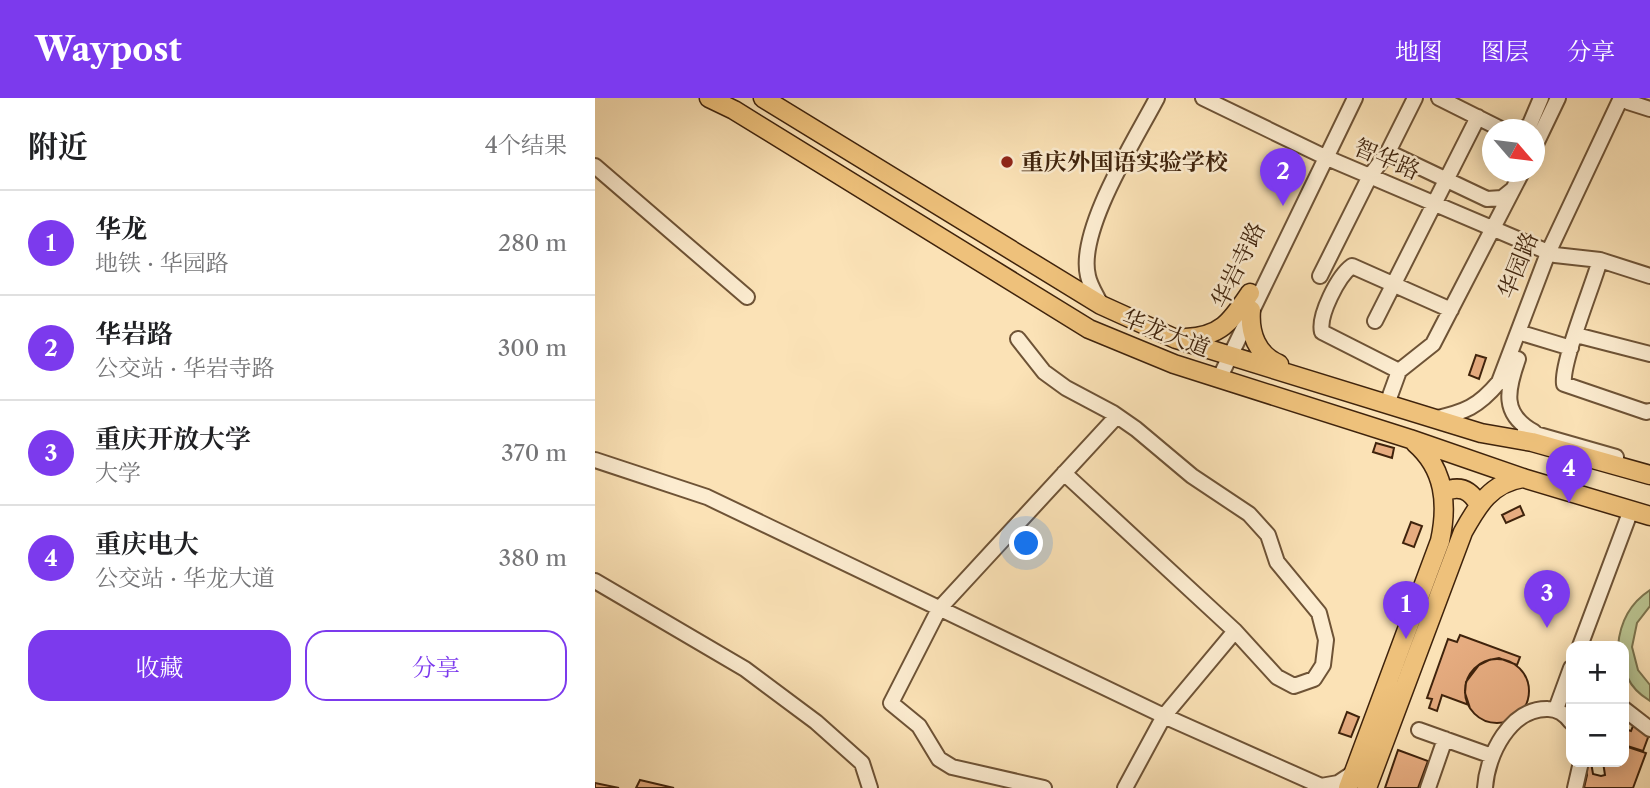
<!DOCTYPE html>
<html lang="zh">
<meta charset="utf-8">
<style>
:root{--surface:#fff;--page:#f6f6f6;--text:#202124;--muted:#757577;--line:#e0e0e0;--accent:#7c3aed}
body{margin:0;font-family:"Libre Caslon Text","Noto Serif SC",serif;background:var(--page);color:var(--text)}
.controls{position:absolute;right:21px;bottom:21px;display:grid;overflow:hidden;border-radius:14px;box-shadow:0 4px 18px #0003}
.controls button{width:63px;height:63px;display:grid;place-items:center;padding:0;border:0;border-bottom:2px solid var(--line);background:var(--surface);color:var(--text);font:35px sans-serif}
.compass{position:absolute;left:887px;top:21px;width:63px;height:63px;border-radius:50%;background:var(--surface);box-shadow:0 4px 18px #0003;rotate:118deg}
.you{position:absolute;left:432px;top:446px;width:24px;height:24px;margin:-18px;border:5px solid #fff;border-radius:50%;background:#1a73e8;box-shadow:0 0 0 10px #1a73e833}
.badge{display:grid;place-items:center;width:46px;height:46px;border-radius:50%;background:var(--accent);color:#fff;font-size:23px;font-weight:700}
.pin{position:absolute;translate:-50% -58px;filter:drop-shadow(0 2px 4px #0008)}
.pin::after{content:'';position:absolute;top:37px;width:24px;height:21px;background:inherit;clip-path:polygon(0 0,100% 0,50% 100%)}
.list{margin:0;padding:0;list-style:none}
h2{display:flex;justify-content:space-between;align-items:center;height:91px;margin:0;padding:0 28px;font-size:30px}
h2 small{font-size:23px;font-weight:400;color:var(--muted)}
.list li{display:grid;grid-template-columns:46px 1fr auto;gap:21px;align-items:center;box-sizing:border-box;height:105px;padding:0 28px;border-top:2px solid var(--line)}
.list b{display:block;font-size:26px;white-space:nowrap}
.list p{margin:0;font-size:23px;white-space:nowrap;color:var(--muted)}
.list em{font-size:23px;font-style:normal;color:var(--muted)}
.actions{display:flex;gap:14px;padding:21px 28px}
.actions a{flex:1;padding:16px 0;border:2px solid var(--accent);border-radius:21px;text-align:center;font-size:24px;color:var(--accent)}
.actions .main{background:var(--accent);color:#fff}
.map{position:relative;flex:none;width:1055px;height:690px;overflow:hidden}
header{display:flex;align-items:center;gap:42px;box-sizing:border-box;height:98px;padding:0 35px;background:var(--accent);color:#fff}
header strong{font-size:33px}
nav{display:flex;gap:38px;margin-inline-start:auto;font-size:24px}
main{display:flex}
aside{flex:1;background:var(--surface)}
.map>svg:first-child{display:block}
.green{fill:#bac491;stroke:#7c744e;stroke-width:2}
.building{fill:#e6ac80;stroke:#3f230c;stroke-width:2}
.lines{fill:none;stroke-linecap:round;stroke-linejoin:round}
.minor-casing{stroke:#6e5336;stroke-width:18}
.major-casing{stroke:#3f230c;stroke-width:21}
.minor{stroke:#fcecd0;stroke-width:14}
.major{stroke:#eec17b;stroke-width:18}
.poi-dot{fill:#8f2418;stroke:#fcecd0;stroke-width:2.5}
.labels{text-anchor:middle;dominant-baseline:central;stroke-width:5;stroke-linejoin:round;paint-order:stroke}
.street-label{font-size:23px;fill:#3f230c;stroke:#fcecd0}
.poi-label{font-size:23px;font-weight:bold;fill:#3f230c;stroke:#fcecd0;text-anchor:start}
</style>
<header>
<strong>Waypost</strong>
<nav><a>地图</a><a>图层</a><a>分享</a></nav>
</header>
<main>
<aside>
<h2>附近<small>4个结果</small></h2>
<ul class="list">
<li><span class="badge">1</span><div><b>华龙</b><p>地铁 · 华园路</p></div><em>280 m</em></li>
<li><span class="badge">2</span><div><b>华岩路</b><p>公交站 · 华岩寺路</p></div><em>300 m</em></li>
<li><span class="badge">3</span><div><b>重庆开放大学</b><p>大学</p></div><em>370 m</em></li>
<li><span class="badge">4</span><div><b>重庆电大</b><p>公交站 · 华龙大道</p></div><em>380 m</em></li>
</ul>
<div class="actions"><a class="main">收藏</a><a>分享</a></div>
</aside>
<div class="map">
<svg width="1055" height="690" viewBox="0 0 1055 690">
<rect width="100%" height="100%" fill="#fbe2b6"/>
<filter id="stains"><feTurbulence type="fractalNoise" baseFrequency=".00286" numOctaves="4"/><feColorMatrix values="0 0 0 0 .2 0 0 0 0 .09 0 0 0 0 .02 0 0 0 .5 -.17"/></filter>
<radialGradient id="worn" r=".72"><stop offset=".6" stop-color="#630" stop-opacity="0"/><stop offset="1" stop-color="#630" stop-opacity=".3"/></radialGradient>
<path class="green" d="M1055,492V508L1042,525L1037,549L1043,572L1055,587V603C1031,588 1029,575 1029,548H1023C1025,524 1035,505 1055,492Z"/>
<path class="building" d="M881,257L891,260L884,281L874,277Z
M781,345L799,350L797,360L778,354Z
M925,408L929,417L911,425L907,417Z
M816,424L827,428L819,449L808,445Z
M865,537L925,559L922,567L904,560L894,562L884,567L871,584L870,595L874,607L847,597L842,613L834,610L837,601L832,600L853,541L862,544Z
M870 593a32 32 0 1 1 64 0a32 32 0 1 1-64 0Z
M752,614L764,619L756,639L744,635Z
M1029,624L1033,625L1030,631L1036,633L1038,628L1055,634L1048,653L1029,647Z
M1033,649L1051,655L1038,690H989L992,677L989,664H996L998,676L1006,678L1010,677L1008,664H1029Z
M803,652L833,663L823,690H790Z
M45,682L79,690H41Z
M0,685L24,690H0Z"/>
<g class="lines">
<defs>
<path id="minor" d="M608,0L730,59L960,157L1005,162L1055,178
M844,0L908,32
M1033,4L1055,11
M928,32L935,26L946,0
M940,48L963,0
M793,54L892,101L907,100L917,92
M0,68L152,199
M1005,162C998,187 966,265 969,286L1051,314L1055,313
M725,178L775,78L793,54L820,0
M506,207C502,198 495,188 493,178C482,133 540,42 562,0
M780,223L883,19
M923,234L976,250
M981,237L1055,256
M423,241L449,274L471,290L518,315L541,331L597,378L654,416L673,437L682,464L724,515L731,542L728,567L719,581L699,588L682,579L640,533L469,375
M923,261C912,292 906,316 939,334
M804,273L727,234C723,218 743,178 757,168L856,212
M624,281L760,0
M792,306L804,273L838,246L927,74
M839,321C870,314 883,309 904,284L953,155L1026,0
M930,333L1021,359
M0,362L112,399L569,618L726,688
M0,483L150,571L221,624L267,665L275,690
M985,548L1036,412
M961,611L976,570
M1029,611L1055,631
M824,632L897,658
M449,690L357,669L344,661L324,628L296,605L344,511L522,318
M530,690L569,618L640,533
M727,690L726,688L743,685L758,675
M833,690L850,641
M890,690C892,657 915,610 953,611C963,611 970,616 976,624
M980,690L986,664"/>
<path id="major" d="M114,0L139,12L494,231L579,266L815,341L928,380L1055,418
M168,0L506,207L581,241L886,335L937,344L1055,377
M656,212C654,235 662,257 684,266
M591,240C627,238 636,223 655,195
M848,394C864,387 875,391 884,407
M753,690L845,443C853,406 850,371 820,345
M772,690L868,434C883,407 896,385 928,380"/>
</defs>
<use href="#minor" class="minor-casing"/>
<use href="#major" class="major-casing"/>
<use href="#minor" class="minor"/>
<use href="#major" class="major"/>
</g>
<circle class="poi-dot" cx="412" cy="64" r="7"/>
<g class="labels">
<g class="street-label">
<text transform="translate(792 61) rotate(23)">智华路</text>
<text transform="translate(643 167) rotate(-64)">华岩寺路</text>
<text transform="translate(923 167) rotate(-68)">华园路</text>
<text transform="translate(571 235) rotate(21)">华龙大道</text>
</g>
<g class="poi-label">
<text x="426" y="64">重庆外国语实验学校</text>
</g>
</g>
<rect width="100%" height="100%" filter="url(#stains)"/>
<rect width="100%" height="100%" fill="url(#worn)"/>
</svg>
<div class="controls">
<button>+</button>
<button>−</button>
</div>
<svg class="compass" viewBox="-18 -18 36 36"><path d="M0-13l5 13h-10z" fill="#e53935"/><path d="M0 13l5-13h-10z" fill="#757577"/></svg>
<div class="you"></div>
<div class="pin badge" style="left:811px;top:541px">1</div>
<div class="pin badge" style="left:688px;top:108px">2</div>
<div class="pin badge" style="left:952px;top:530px">3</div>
<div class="pin badge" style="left:974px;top:405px">4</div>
</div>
</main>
